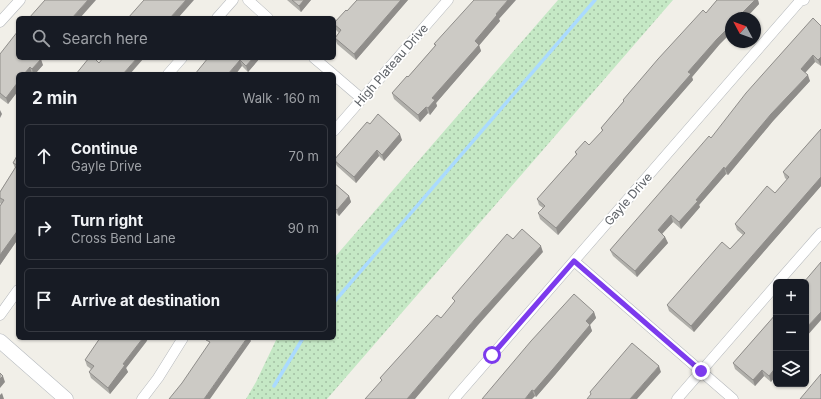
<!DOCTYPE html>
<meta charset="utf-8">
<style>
:root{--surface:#171b24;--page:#20242c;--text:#f1f3f6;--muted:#9ea1a6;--line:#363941}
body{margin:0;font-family:Inter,sans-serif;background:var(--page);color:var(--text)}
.controls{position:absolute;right:12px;bottom:12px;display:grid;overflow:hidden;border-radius:6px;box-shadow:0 1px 3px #0004}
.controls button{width:36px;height:36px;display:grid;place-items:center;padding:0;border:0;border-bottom:1px solid var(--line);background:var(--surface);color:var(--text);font:20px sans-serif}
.compass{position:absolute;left:725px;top:12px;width:36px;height:36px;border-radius:50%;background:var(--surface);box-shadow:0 1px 3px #0004;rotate:311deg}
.stop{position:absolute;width:12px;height:12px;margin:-9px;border:3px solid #7c3aed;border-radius:50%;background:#fff}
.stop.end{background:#7c3aed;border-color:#fff;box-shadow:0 1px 4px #0008}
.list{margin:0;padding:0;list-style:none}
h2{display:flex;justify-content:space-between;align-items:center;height:52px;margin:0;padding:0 16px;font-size:17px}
h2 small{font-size:13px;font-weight:400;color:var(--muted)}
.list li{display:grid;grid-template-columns:26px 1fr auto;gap:12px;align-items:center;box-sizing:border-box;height:64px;margin:0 8px 8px;padding:0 8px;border:1px solid var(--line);border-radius:6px}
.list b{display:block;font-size:15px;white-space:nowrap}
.list p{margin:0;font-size:13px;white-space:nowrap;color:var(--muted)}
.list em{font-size:13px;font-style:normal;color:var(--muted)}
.icon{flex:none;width:22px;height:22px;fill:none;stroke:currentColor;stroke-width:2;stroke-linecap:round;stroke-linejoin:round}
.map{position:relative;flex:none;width:821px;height:399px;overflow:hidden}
.search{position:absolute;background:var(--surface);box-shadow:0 1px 3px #0004;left:16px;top:16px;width:320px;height:44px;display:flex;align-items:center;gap:10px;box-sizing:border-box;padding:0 14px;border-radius:6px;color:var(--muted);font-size:15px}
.panel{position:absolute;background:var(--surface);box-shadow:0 1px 3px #0004;left:16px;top:72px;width:320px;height:268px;border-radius:6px}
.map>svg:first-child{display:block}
.grass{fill:url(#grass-dots)}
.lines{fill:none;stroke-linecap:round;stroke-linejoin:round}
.stream{stroke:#aadaff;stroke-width:3.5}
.street-casing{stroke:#b5b8bc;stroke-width:11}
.secondary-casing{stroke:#b6babf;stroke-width:15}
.street{stroke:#fff;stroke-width:10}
.secondary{stroke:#fff;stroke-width:14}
.wall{fill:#afaea9}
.shaded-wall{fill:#8f8d8a}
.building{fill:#cccac5;stroke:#8f8d8a}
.route{stroke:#7c3aed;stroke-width:5}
.labels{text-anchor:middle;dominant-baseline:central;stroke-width:3.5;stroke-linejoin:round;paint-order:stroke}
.street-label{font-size:12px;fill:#5f6368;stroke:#fff}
</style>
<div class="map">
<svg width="821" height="399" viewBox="0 0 821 399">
<defs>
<pattern id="grass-dots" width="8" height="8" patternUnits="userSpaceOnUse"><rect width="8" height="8" fill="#c5e8c5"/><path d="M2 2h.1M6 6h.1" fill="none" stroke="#a3c0a4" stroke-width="1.8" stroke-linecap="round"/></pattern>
</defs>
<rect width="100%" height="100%" fill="#f1efe8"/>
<path class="grass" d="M558,0H673L327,399H246L256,382L277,338H334V258Z"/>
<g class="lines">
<path class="stream" d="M334,302L595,0
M274,386L303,338"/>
<defs>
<path id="street" d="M248,0L268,18
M217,18L233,0
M0,22L20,0
M314,58L333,74
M168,74L182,58
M334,75L362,99
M334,131L448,0
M574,261L733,399
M778,282L821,233
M0,315L18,290
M142,399L158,378L183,338
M454,399L800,1L804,0
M677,399L776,285"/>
<path id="secondary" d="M0,341L66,399"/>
</defs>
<use href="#street" class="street-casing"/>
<use href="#secondary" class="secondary-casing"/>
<use href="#street" class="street"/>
<use href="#secondary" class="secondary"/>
</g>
<path class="wall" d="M287,0H311L301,12Z
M357,0H408L356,60L337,44L335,38L339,33L336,30L334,23L347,11Z
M717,0H758L759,4L746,18H731L719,45L692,77L693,80L558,235L540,219L538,213L543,208L539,205L537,199L576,155L575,152L589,145L602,131L601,128L623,102V100L706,13Z
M499,19L500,21L479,45L481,51L436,103L437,106L430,115L428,113L420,122L394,99L392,93L408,77L435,46L434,44Z
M821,26V66L815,62L805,73L810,81L773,121L728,175L726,174L699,205L700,207L681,229L673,222L662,234L665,237L668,243L637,277L613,256L610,250L711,138Z
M0,54L43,65L35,74H18V91L8,104L0,98Z
M208,58H260L248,72L242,66Z
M370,124L402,140L384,161L379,156L356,183L337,166L334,160Z
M821,129V186L694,332L669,311L667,305L730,249L743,235L737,230L735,224L775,193L787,180L785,178L783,172Z
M18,154V239L0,265V206L1,204L0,203V192L15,168L13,163Z
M334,183L349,196L351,202L339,216L334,211Z
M594,312L596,318L590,325L592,331L555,375L536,397L535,396L482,399Z
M776,314L771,382L764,376L755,386L735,369L733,363Z
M147,341L126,368L128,372L110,394L91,378L89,372L91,369L87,366L85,360Z"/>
<path class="shaded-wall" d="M88,0H96L80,18H72Z
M186,0H194L178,18H170Z
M304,0H311L301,12L299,6Z
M401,0H408L356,60L354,54Z
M508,0H516L499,19L500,21L477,48L475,41L496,14Z
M755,0H758L759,4L746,18H737Z
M731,25V33L719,45L692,77L693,80L558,235L556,228L688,72L717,39Z
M479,45L481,51L436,103L437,106L430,115L428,108L432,98Z
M813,55L815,62L803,75L801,69Z
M821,57V66L818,60Z
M137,58H144L130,74H123Z
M253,58H260L248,72L246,66Z
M41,59L43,65L35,74H33L32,69Z
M240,60L242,66L236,74H228Z
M30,67L32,74H24Z
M808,75L810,81L773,121L728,175L725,169L771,114Z
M18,82V91L8,104L6,98Z
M426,107L428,113L420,122L418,115Z
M0,110L2,114L0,118Z
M400,134L402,140L384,161L382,155Z
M377,150L379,156L356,183L354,177Z
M724,167L726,174L699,205L700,207L681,229L679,222L696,200Z
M821,177V186L694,332L691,326Z
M349,196L351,202L339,216L337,210Z
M671,215L673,222L660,236L658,230Z
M18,230V239L0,265V255Z
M665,237L668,243L637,277L635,271Z
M541,246L543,252L478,325L415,399H407L475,319Z
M594,312L596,318L588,327L586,321Z
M821,312V320L806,337V328Z
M590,325L592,331L555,375L536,397L534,391Z
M143,338H149L126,368L128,372L110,394L108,388L123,364Z
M247,338H250V339L251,341L210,399H204Z
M659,366L661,372L637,399H630Z
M776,367V376L771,382L769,376Z
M762,370L764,376L755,386L753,380Z
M3,376L5,382L0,388V379Z
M532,390L535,396L532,399H525Z
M2,393L4,399H0V395Z"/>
<path class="building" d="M45,0H88L72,18H29Z
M144,0H186L170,18H128Z
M292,0H304L299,6Z
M357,0H401L354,54L335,38L341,30L334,24V23L346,10L347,11Z
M474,0H508L496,14L497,15L475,41L479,45L432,98L435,100L428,108L426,107L418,115L392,93L407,76L408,77L436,45L434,44Z
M717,0H755L737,18H731V25L717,39L688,72L691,74L556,228L538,213L545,206L537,199L577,154L575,152L585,141L589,145L603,130L601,128L624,101L623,100L658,59L703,10L706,13Z
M813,18L821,26V57L818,60L813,55L801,69L808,75L771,114L725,169L724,167L696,200L698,201L679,222L671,215L658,230L665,237L635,271L610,250L709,136L711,138L746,93Z
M18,31V58H39L41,59L32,69L30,67L24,74H18V82L6,98L0,93V54Z
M89,58H94L99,63L103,58H137L123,74H76Z
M208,58H253L246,66L240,60L228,74H195Z
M378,114L400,134L382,155L377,150L354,177L334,160L367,122L370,124Z
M821,129V177L691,326L667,305L722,242L730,249L745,233L735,224L767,186L775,193L789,177L783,172Z
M18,154V230L0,255V206L4,200L0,198V192L17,165L13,163Z
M334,183L349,196L337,210L334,207Z
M522,229L541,246L475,319L407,399H365L382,380L380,378L437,315L441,318L455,301L452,298L507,234L513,239Z
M821,262V312L806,328V282H804Z
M574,294L594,312L586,321L590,325L553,369L534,391L532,390L525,399H482L531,341Z
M776,314V367L769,376L762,370L753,380L733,363Z
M100,338H143L123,364L125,365L108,388L89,372L94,366L85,360Z
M208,338H247L204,399H169L182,383L210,342L206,340Z
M632,343L659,366L630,399H587L591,394L590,392Z
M0,373L3,376L0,379Z
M821,374V399H800Z"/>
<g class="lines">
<path class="route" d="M492,355L574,261L701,371"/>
</g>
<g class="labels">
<g class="street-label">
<text transform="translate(391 65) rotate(-49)">High Plateau Drive</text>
<text transform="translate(628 199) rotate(-49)">Gayle Drive</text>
</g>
</g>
</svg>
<div class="controls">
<button>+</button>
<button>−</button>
<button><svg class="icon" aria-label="layers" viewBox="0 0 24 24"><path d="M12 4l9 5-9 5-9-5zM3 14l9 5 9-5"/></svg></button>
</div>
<svg class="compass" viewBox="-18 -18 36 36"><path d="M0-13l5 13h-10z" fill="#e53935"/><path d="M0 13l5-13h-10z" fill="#9ea1a6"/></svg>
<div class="stop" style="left:492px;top:355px"></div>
<div class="stop end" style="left:701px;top:371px"></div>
<div class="search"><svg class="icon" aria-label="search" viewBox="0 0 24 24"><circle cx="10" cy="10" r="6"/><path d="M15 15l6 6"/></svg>Search here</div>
<section class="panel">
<h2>2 min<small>Walk · 160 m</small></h2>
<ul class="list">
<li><svg class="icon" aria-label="ahead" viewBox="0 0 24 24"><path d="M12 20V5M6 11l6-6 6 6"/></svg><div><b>Continue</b><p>Gayle Drive</p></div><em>70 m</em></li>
<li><svg class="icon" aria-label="right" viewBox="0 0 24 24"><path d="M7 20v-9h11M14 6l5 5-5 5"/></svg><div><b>Turn right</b><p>Cross Bend Lane</p></div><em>90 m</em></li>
<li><svg class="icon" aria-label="arrive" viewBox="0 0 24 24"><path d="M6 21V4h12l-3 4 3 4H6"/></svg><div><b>Arrive at destination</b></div></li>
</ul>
</section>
</div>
